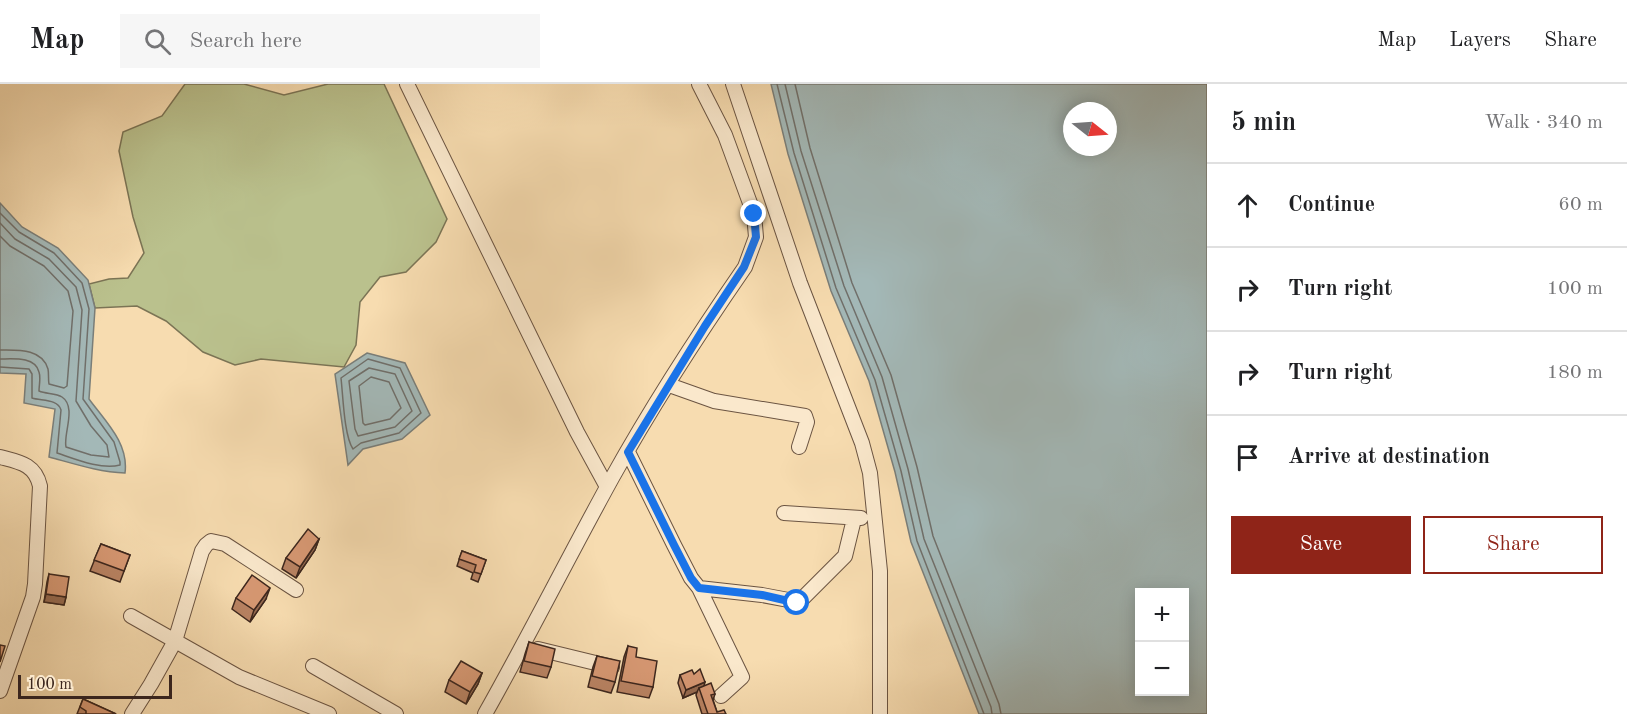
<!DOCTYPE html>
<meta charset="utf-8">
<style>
:root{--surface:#fff;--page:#f6f6f6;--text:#202124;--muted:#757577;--line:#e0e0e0;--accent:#8f2418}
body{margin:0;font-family:"Old Standard TT",serif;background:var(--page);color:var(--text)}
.controls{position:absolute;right:18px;bottom:18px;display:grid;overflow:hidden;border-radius:0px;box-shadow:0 3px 15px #0003}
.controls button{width:54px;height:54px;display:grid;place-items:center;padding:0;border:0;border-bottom:2px solid var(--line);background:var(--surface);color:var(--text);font:30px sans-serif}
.compass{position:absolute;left:1063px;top:18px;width:54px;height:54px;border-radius:50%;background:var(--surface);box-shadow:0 3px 15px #0003;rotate:107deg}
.scale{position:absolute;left:18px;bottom:15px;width:154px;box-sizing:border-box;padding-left:6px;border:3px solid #3c261d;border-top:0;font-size:16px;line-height:21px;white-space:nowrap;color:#3c261d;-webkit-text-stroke:4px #fae8cc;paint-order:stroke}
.stop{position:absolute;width:18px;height:18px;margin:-14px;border:4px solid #1a73e8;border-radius:50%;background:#fff}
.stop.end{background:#1a73e8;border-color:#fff;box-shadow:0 2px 6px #0008}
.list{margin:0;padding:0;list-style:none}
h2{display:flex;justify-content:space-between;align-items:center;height:78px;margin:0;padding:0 24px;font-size:26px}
h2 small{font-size:20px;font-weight:400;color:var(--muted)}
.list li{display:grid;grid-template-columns:39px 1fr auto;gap:18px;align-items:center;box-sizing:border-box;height:84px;padding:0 24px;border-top:2px solid var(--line)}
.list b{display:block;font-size:22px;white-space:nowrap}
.list em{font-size:20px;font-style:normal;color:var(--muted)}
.actions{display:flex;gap:12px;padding:18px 24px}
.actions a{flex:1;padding:14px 0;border:2px solid var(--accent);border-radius:0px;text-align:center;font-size:21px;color:var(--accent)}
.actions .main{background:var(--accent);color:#fff}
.icon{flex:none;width:33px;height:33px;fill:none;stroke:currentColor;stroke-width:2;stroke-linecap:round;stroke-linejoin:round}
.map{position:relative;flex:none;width:1207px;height:630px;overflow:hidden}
header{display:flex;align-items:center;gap:36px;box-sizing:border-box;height:84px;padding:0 30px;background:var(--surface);border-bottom:2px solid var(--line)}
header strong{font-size:28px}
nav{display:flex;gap:33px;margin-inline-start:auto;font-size:21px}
.search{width:420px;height:54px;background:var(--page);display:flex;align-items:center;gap:15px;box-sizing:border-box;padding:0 21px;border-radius:0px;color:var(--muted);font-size:22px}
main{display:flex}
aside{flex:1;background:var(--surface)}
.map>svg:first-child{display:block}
.green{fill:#bac18d;stroke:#7b7455;stroke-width:1.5}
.water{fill:#a3b8b7;stroke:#7a7e79;stroke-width:1.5;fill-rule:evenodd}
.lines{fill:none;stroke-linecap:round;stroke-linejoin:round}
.shore{stroke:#706f6a;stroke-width:1.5}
.minor-casing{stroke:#6b5442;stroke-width:16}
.minor{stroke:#fae8cc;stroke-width:14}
.wall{fill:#b98363;stroke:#3c261d;stroke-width:1.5}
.shaded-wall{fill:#966a50;stroke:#3c261d;stroke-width:1.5}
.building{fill:#d79873;stroke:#3c261d;stroke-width:1.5}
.route{stroke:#1a73e8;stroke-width:8}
</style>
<header>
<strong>Map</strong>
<div class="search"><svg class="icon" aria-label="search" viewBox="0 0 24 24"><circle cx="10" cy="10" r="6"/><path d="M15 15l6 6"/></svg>Search here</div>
<nav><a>Map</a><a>Layers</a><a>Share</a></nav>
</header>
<main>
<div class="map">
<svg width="1207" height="630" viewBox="0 0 1207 630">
<rect width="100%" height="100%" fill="#f7dcb0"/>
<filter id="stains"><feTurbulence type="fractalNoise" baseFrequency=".00333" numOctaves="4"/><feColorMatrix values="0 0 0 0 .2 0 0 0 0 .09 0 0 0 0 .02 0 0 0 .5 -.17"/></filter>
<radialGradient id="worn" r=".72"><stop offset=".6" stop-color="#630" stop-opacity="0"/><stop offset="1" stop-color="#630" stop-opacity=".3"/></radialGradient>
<path class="green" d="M185,0H244L284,11L328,0H384L447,135L436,158L406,188L380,193L360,218L356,261L344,283L261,275L235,281L203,268L166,237L137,222L95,224L89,200L109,195L128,194L144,169L133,133L119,67L123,48L162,32Z"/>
<path class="water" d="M771,0H1207V630H979L911,458L895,388L869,297L831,207L788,70ZM1072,27H1108V63H1072ZM1184,508V608H1140V508Z
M0,119L22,143L58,164L88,196L95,224L89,315C105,337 129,359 125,389C99,388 75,380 49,373L55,325L24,319L26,290L0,289Z
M367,269L405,279L430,331L402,355L363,365L348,381L335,290Z"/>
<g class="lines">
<path class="shore" d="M777,0L794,69L836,204L875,296L901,387L917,457L984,630
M785,0L801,67L844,202L882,293L908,385L924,455L991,623L992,630
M795,0L810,64L852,199L891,291L917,383L933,452L999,620L1001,630
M0,129L19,148L54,169L82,199L89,225L83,315L114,358L120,378V381C101,386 75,375 57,369L61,326C58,315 42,317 32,314V290L29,285L0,283
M0,139L15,155L49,175L76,203L82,226L76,317L91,342L107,361L109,373L91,371L66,363C63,350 77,323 62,313C56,309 46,310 39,307C39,301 41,294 39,288C35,272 12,275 0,275
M0,152L10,162L44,182L68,207L73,227L67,302L64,304L49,300C48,295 49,290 48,285C42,264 17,266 0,266
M368,275L400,284L421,329L399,349L361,359L353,365C344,352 343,311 341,294Z
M369,284L395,290L412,327L395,343L358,352L355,345L349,297Z
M371,293L389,298L401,324L390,335L365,341L363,339L359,302Z"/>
<defs>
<path id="minor" d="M407,0L577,348L607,403
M733,0L800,199L862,359L870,389L880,487V630
M669,301L714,317L805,332L807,338L799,363
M628,368L674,461L691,494L699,504L762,511L799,518L845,472L854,435
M0,373C19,378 35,380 40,402L35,500L33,513L0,607
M784,429L861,434
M699,504L742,593L721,612
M131,532L239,593L329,630
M538,565L612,583
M313,582L396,630
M132,630L151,600L175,557L202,467L206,461L211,457L225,460L296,506
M485,630C529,552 569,472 612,394C652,322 698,251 745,183L756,153L754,130L725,51L699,0"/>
</defs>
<use href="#minor" class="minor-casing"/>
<use href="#minor" class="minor"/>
</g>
<path class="wall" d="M319,455L315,466L296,494L282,485L286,474Z
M101,460L130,471L120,498L90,487Z
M462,467L486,476L478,498L471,495L473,489L457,482Z
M49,490L66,513L64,521L44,518L47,498Z
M236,514L266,515L250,538L232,525Z
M529,558L551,583L547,594L520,588L525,570Z
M628,562L653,603L649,614L617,608L624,573Z
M597,572L615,598L611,609L588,603L593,583Z
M482,589L478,600L466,620L445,608L449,596Z
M694,590L704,602L715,610L713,616L717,628L726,630H702L696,611L697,608L683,614L678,599L680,591Z
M83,615L116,630H77Z"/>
<path class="shaded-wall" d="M319,455L315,466L296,494L300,483Z
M270,504L266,515L250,538L254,526Z
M46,510L66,513L64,521L44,518Z
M482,589L478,600L466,620L470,608Z
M705,598L703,606L699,604L697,608L683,614L686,606Z"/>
<path class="building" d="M308,445L319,455L300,483L286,474Z
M101,460L130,471L124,487L94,476Z
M462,467L486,476L481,490L474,488L476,481L459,475Z
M49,490L69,493L66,513L46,510Z
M252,491L270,504L254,526L236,514Z
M529,558L555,565L551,583L524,577Z
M0,561L5,562L0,578Z
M628,562L637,564L636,573L657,577L653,603L621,597Z
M597,572L620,577L615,598L592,592Z
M461,577L482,589L470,608L449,596Z
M700,585L705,598L686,606L680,591L692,586L694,590Z
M711,599L715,610L711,611L717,628L724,626L726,630H708L699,604Z
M83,615L116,630H86V627L80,623Z"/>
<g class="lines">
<path class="route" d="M754,130L756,153L744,183L705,242L628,368L674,461L691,494L699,504L762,511L797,519"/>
</g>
<rect width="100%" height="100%" filter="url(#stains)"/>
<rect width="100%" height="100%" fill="url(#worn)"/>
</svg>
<div class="controls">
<button>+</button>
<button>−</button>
</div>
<svg class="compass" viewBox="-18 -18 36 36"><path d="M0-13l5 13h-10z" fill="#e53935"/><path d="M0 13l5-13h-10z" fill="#757577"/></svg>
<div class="scale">100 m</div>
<div class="stop" style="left:797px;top:519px"></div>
<div class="stop end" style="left:754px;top:130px"></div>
</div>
<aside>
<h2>5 min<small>Walk · 340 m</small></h2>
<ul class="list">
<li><svg class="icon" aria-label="ahead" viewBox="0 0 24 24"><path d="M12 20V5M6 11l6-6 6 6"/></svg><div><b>Continue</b></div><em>60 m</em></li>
<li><svg class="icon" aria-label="right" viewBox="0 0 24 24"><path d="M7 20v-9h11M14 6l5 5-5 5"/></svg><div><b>Turn right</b></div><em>100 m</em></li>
<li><svg class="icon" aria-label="right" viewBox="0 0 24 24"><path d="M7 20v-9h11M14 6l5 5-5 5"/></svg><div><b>Turn right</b></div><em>180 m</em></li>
<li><svg class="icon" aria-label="arrive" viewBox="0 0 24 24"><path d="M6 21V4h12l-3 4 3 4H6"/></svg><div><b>Arrive at destination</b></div></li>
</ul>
<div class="actions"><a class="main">Save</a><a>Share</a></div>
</aside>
</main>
